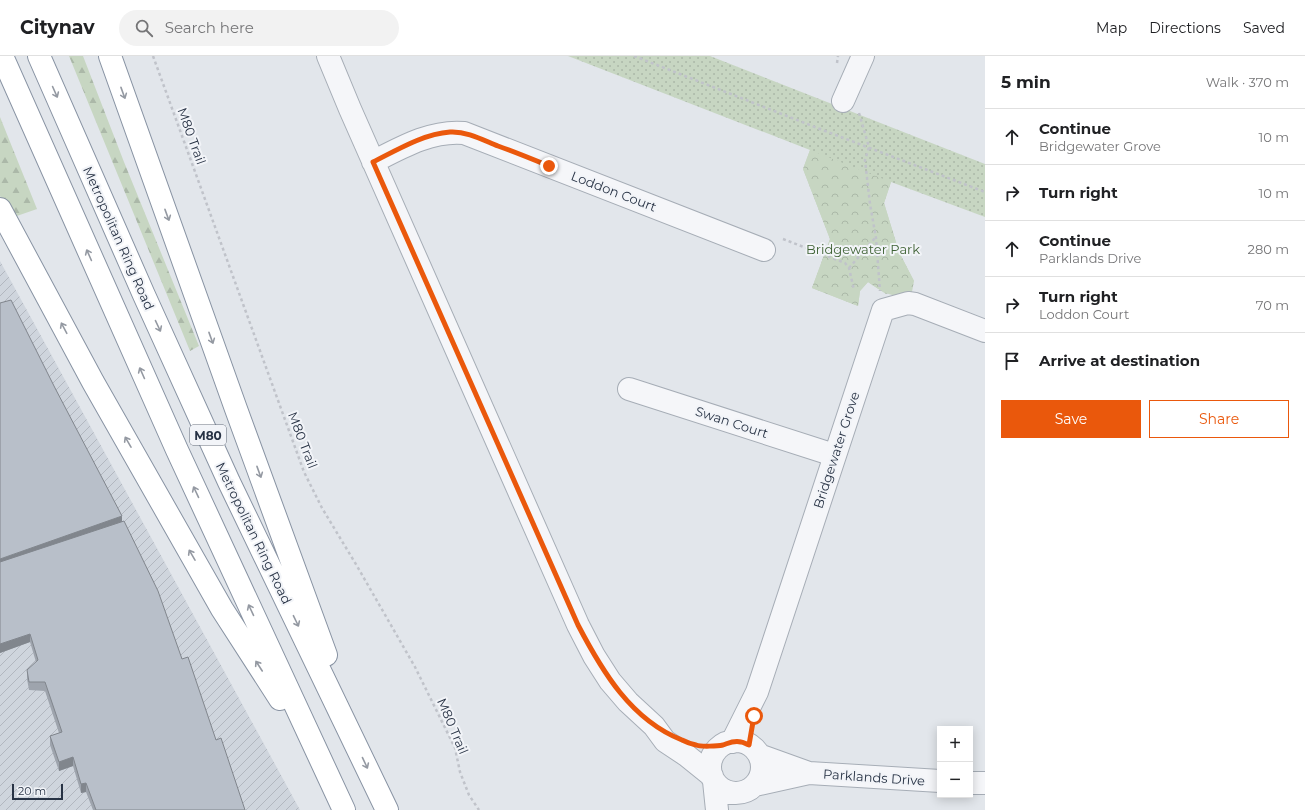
<!DOCTYPE html>
<meta charset="utf-8">
<style>
:root{--surface:#fff;--page:#f2f2f2;--text:#202124;--muted:#757577;--line:#e0e0e0;--accent:#ea580c}
body{margin:0;font-family:Montserrat,sans-serif;background:var(--page);color:var(--text)}
.controls{position:absolute;right:12px;bottom:12px;display:grid;overflow:hidden;border-radius:0px;box-shadow:0 2px 10px #0003}
.controls button{width:36px;height:36px;display:grid;place-items:center;padding:0;border:0;border-bottom:1px solid var(--line);background:var(--surface);color:var(--text);font:20px sans-serif}
.scale{position:absolute;left:12px;bottom:10px;width:51px;box-sizing:border-box;padding-left:4px;border:2px solid #283345;border-top:0;font-size:11px;line-height:14px;white-space:nowrap;color:#283345;-webkit-text-stroke:3px #f2f4f8;paint-order:stroke}
.stop{position:absolute;width:12px;height:12px;margin:-9px;border:3px solid #ea580c;border-radius:50%;background:#fff}
.stop.end{background:#ea580c;border-color:#fff;box-shadow:0 1px 4px #0008}
.list{margin:0;padding:0;list-style:none}
h2{display:flex;justify-content:space-between;align-items:center;height:52px;margin:0;padding:0 16px;font-size:17px}
h2 small{font-size:13px;font-weight:400;color:var(--muted)}
.list li{display:grid;grid-template-columns:26px 1fr auto;gap:12px;align-items:center;box-sizing:border-box;height:56px;padding:0 16px;border-top:1px solid var(--line)}
.list b{display:block;font-size:15px;white-space:nowrap}
.list p{margin:0;font-size:13px;white-space:nowrap;color:var(--muted)}
.list em{font-size:13px;font-style:normal;color:var(--muted)}
.actions{display:flex;gap:8px;padding:12px 16px}
.actions a{flex:1;padding:9px 0;border:1px solid var(--accent);border-radius:0px;text-align:center;font-size:14px;color:var(--accent)}
.actions .main{background:var(--accent);color:#fff}
.icon{flex:none;width:22px;height:22px;fill:none;stroke:currentColor;stroke-width:2;stroke-linecap:round;stroke-linejoin:round}
.map{position:relative;flex:none;width:985px;height:754px;overflow:hidden}
header{display:flex;align-items:center;gap:24px;box-sizing:border-box;height:56px;padding:0 20px;background:var(--surface);border-bottom:1px solid var(--line)}
header strong{font-size:19px}
nav{display:flex;gap:22px;margin-inline-start:auto;font-size:14px}
.search{width:280px;height:36px;background:var(--page);display:flex;align-items:center;gap:10px;box-sizing:border-box;padding:0 14px;border-radius:22px;color:var(--muted);font-size:15px}
main{display:flex}
aside{flex:1;background:var(--surface)}
.map>svg:first-child{display:block}
.industrial{fill:url(#industrial-furrows)}
.grass{fill:url(#grass-dots)}
.forest{fill:url(#forest-firs)}
.park{fill:url(#park-crowns)}
.lines{fill:none;stroke-linecap:round;stroke-linejoin:round}
.minor-casing{stroke:#a6adb6;stroke-width:24}
.highway-casing{stroke:#8893a3;stroke-width:24}
.path{stroke:#c0c3ca;stroke-width:2.5;stroke-dasharray:3 3;stroke-linecap:butt}
.minor{stroke:#f5f6f9;stroke-width:22}
.highway{stroke:#fff;stroke-width:22}
.wall{fill:#9ea4ad}
.shaded-wall{fill:#81868d}
.building{fill:#b8bfc9;stroke:#81868d}
.oneway{stroke:#9499a2}
.route{stroke:#ea580c;stroke-width:5}
.labels{text-anchor:middle;dominant-baseline:central;stroke-width:4;stroke-linejoin:round;paint-order:stroke}
.shield{fill:#f2f4f8;stroke:#656d7b;stroke-width:1}
.shield-label{font-size:12px;font-weight:bold;fill:#283345}
.street-label{font-size:13px;fill:#283345;stroke:#f2f4f8}
.park-label{font-size:13px;fill:#3e6134;stroke:#f2f4f8}
</style>
<header>
<strong>Citynav</strong>
<div class="search"><svg class="icon" aria-label="search" viewBox="0 0 24 24"><circle cx="10" cy="10" r="6"/><path d="M15 15l6 6"/></svg>Search here</div>
<nav><a>Map</a><a>Directions</a><a>Saved</a></nav>
</header>
<main>
<div class="map">
<svg width="985" height="754" viewBox="0 0 985 754">
<defs>
<pattern id="industrial-furrows" width="10" height="10" patternUnits="userSpaceOnUse"><rect width="10" height="10" fill="#cfd5dd"/><path d="M-1 1l2-2M0 10L10 0M9 11l2-2" fill="none" stroke="#b2b7bf"/></pattern>
<pattern id="grass-dots" width="8" height="8" patternUnits="userSpaceOnUse"><rect width="8" height="8" fill="#c7d6c2"/><path d="M2 2h.1M6 6h.1" fill="none" stroke="#abb8a8" stroke-width="1.8" stroke-linecap="round"/></pattern>
<pattern id="forest-firs" width="22" height="20" patternUnits="userSpaceOnUse"><rect width="22" height="20" fill="#c7d6c2"/><path d="M5 1l3.5 6h-7zM16 11l3.5 6h-7z" fill="#abb8a8"/></pattern>
<pattern id="park-crowns" width="20" height="18" patternUnits="userSpaceOnUse"><rect width="20" height="18" fill="#c7d6c2"/><path d="M2 6a3 3 0 1 1 6 0M12 15a3 3 0 1 1 6 0" fill="none" stroke="#abb8a8"/></pattern>
</defs>
<rect width="100%" height="100%" fill="#e2e6eb"/>
<path class="industrial" d="M0,205L300,754H0Z"/>
<path class="grass" d="M568,0H710L985,108V161L891,126L884,147L899,196L914,225L886,238L868,226L860,235L858,250L812,232L830,183L803,113L810,94Z"/>
<path class="forest" d="M69,0H83L124,106L199,290L190,295Z
M0,61L37,153L11,162L0,140Z"/>
<path class="park" d="M810,94L891,126L884,147L899,196L914,225L911,241C892,241 883,237 868,226L860,235L858,250L812,232L830,183L803,113Z"/>
<g class="lines">
<defs>
<path id="minor" d="M328,0L350,53L578,569L594,600L610,625L628,646L654,670L665,685L686,699L712,720
M843,45L863,0
M373,106C402,91 432,74 464,77L764,194
M629,333L834,399
M710 711a26 26 0 1 1 52 0a26 26 0 1 1-52 0Z
M732,686L757,636L883,254L908,247L915,248L985,275
M759,699L809,717L940,725
M714,725L717,754
M970,727H985
M755,729L809,717"/>
<path id="highway" d="M2,0L177,394L344,754
M39,0L144,239L229,426L387,754
M110,0L236,353L326,599
M0,153L93,326L222,553L280,643"/>
</defs>
<use href="#minor" class="minor-casing"/>
<use href="#highway" class="highway-casing"/>
<path class="path" d="M153,0L304,416L322,452L357,510L415,611L455,692L460,716L469,739L479,754
M634,0L820,73L985,136
M837,7L838,0
M859,57L869,91L865,104L870,148L876,182L880,235
M783,183L845,207L849,212L854,234
M849,212L875,182"/>
<use href="#minor" class="minor"/>
<use href="#highway" class="highway"/>
</g>
<path class="wall" d="M55,332L122,466L182,603L245,754H93L86,736L81,737L73,710L59,715L50,689V680L59,677L45,635L29,634L27,623V614L36,606L30,586L0,597Z"/>
<path class="shaded-wall" d="M122,460V469L0,511V503Z
M30,578V586L0,597V588Z
M73,701V710L59,715V706Z
M86,727V736L81,737V728Z"/>
<path class="building" d="M11,244L55,332L122,460L0,503V247Z
M124,465L158,535L182,603L188,601L216,684L221,682L245,754H96L86,727L81,728L73,701L59,706L50,680L62,676L45,626H29L27,614L38,604L30,578L0,588V506Z"/>
<defs><path id="oneway-shaft" d="M-6 0H5M1.5-3L5.5 0L1.5 3" fill="none" stroke-width="1.6" stroke-linecap="round" stroke-linejoin="round"/></defs>
<g class="oneway">
<use href="#oneway-shaft" transform="translate(55 36) rotate(66)"/>
<use href="#oneway-shaft" transform="translate(123 37) rotate(70)"/>
<use href="#oneway-shaft" transform="translate(167 159) rotate(70)"/>
<use href="#oneway-shaft" transform="translate(89 199) rotate(-114)"/>
<use href="#oneway-shaft" transform="translate(158 270) rotate(65)"/>
<use href="#oneway-shaft" transform="translate(64 272) rotate(-118)"/>
<use href="#oneway-shaft" transform="translate(211 282) rotate(70)"/>
<use href="#oneway-shaft" transform="translate(142 317) rotate(-114)"/>
<use href="#oneway-shaft" transform="translate(128 386) rotate(-120)"/>
<use href="#oneway-shaft" transform="translate(259 416) rotate(70)"/>
<use href="#oneway-shaft" transform="translate(196 436) rotate(-115)"/>
<use href="#oneway-shaft" transform="translate(192 499) rotate(-120)"/>
<use href="#oneway-shaft" transform="translate(251 554) rotate(-115)"/>
<use href="#oneway-shaft" transform="translate(296 565) rotate(64)"/>
<use href="#oneway-shaft" transform="translate(259 610) rotate(-123)"/>
<use href="#oneway-shaft" transform="translate(365 707) rotate(65)"/>
</g>
<g class="lines">
<path class="route" d="M549,110C532,103 515,96 498,90C483,84 467,75 450,76C423,78 397,94 373,106L578,569C602,615 631,664 682,684C686,686 691,688 696,689C701,691 718,690 723,689C729,687 734,684 741,686C743,686 746,688 749,689L754,660"/>
</g>
<g class="labels">
<rect class="shield" x="190" y="369" width="36" height="20" rx="3"/>
<g class="shield-label">
<text x="208" y="379">M80</text>
</g>
<g class="street-label">
<text transform="translate(192 80) rotate(70)">M80 Trail</text>
<text transform="translate(614 135) rotate(21)">Loddon Court</text>
<text transform="translate(119 182) rotate(66)">Metropolitan Ring Road</text>
<text transform="translate(732 366) rotate(18)">Swan Court</text>
<text transform="translate(303 384) rotate(69)">M80 Trail</text>
<text transform="translate(836 394) rotate(-72)">Bridgewater Grove</text>
<text transform="translate(254 477) rotate(64)">Metropolitan Ring Road</text>
<text transform="translate(453 670) rotate(67)">M80 Trail</text>
<text transform="translate(874 721) rotate(4)">Parklands Drive</text>
</g>
<g class="park-label">
<text x="863" y="193">Bridgewater Park</text>
</g>
</g>
</svg>
<div class="controls">
<button>+</button>
<button>−</button>
</div>
<div class="scale">20 m</div>
<div class="stop" style="left:754px;top:660px"></div>
<div class="stop end" style="left:549px;top:110px"></div>
</div>
<aside>
<h2>5 min<small>Walk · 370 m</small></h2>
<ul class="list">
<li><svg class="icon" aria-label="ahead" viewBox="0 0 24 24"><path d="M12 20V5M6 11l6-6 6 6"/></svg><div><b>Continue</b><p>Bridgewater Grove</p></div><em>10 m</em></li>
<li><svg class="icon" aria-label="right" viewBox="0 0 24 24"><path d="M7 20v-9h11M14 6l5 5-5 5"/></svg><div><b>Turn right</b></div><em>10 m</em></li>
<li><svg class="icon" aria-label="ahead" viewBox="0 0 24 24"><path d="M12 20V5M6 11l6-6 6 6"/></svg><div><b>Continue</b><p>Parklands Drive</p></div><em>280 m</em></li>
<li><svg class="icon" aria-label="right" viewBox="0 0 24 24"><path d="M7 20v-9h11M14 6l5 5-5 5"/></svg><div><b>Turn right</b><p>Loddon Court</p></div><em>70 m</em></li>
<li><svg class="icon" aria-label="arrive" viewBox="0 0 24 24"><path d="M6 21V4h12l-3 4 3 4H6"/></svg><div><b>Arrive at destination</b></div></li>
</ul>
<div class="actions"><a class="main">Save</a><a>Share</a></div>
</aside>
</main>
